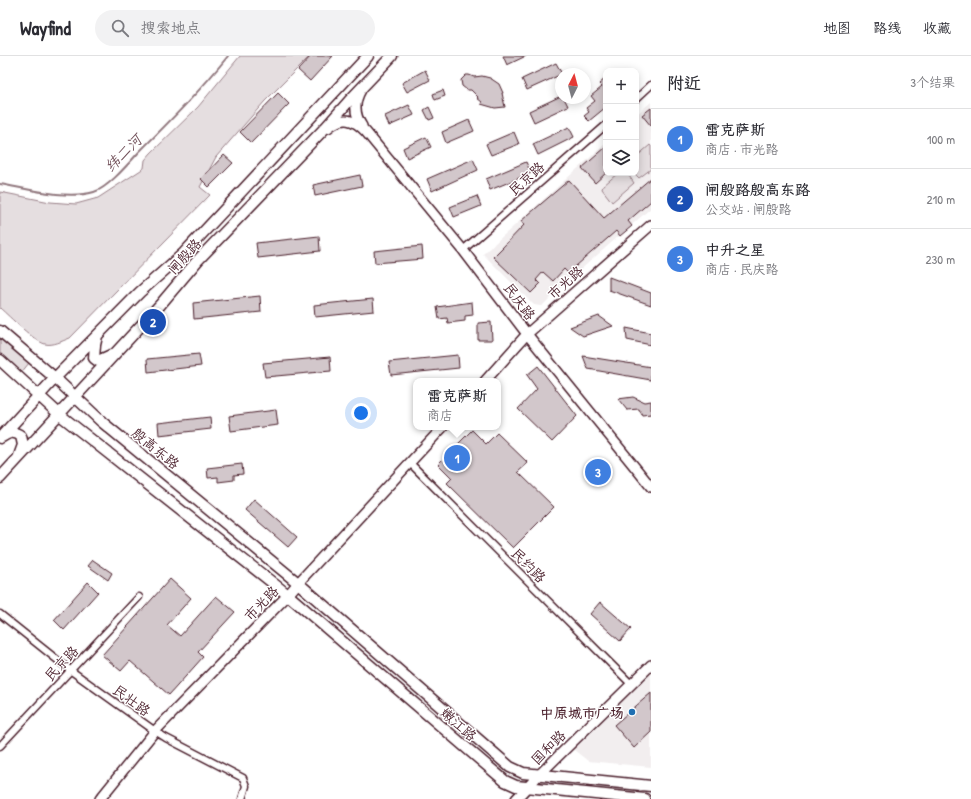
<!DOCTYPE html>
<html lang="zh">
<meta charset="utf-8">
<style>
:root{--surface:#fff;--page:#f2f2f3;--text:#2b2b33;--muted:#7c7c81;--line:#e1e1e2;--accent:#1f6fb2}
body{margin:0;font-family:"Patrick Hand","LXGW WenKai TC",sans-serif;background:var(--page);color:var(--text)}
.controls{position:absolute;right:12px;top:12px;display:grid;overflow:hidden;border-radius:8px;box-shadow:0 2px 10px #0003}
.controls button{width:36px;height:36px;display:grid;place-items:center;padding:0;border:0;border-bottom:1px solid var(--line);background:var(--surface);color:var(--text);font:20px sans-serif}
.compass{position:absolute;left:555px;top:12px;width:36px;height:36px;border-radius:50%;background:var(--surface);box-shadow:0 2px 10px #0003;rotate:6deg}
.you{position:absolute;left:361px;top:357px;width:14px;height:14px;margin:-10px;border:3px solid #fff;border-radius:50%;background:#1a73e8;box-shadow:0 0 0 6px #1a73e833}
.badge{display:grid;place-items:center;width:26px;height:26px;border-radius:50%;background:var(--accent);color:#fff;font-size:13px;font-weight:700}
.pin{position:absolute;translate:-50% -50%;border:2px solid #fff;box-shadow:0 1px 4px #0006}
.popup{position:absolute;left:413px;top:322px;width:88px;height:52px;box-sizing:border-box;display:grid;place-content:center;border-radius:8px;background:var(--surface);filter:drop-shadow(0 1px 3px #0005);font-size:13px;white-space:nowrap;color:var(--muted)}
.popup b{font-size:15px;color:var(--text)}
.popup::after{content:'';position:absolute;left:50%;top:100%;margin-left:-8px;border:8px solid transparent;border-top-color:var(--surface)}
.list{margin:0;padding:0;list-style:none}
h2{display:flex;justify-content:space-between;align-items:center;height:52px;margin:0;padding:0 16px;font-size:17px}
h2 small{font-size:13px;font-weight:400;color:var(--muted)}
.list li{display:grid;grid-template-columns:26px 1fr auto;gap:12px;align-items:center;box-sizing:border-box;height:60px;padding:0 16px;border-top:1px solid var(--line)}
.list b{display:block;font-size:15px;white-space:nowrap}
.list p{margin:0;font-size:13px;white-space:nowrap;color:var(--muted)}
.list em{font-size:13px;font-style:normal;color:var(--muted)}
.icon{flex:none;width:22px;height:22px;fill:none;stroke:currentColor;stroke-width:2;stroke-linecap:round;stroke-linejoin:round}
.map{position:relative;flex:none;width:651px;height:743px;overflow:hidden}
header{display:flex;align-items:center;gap:24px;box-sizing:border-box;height:56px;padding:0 20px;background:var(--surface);border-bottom:1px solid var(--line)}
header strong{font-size:19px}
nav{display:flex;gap:22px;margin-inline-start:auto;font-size:14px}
.search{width:280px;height:36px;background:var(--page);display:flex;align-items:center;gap:10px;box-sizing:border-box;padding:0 14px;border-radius:22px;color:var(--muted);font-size:15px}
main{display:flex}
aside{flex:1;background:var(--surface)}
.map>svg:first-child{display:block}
.built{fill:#f2eeef}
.green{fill:#e5dee0;stroke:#987e86}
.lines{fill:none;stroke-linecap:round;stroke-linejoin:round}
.stream{stroke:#91787e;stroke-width:2}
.building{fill:#d2c7cb;stroke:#4a1f2b}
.street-casing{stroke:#4a1f2b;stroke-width:9}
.secondary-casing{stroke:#4a1f2b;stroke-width:12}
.primary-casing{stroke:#4a1f2b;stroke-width:13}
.street{stroke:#fff;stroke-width:6}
.secondary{stroke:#fff;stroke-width:9}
.primary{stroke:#fff;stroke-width:10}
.poi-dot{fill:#1f6fb2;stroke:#fff;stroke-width:1.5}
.labels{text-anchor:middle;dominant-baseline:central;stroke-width:3;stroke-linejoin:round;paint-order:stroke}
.street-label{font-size:14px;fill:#4a1f2b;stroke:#fff}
.poi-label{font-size:14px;font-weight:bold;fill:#4a1f2b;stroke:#fff;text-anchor:end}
.water-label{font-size:15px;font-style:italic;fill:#74535c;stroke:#fff}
</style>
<header>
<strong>Wayfind</strong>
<div class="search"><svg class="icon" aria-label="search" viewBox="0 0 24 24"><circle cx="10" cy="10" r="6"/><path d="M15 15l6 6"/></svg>搜索地点</div>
<nav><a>地图</a><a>路线</a><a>收藏</a></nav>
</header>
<main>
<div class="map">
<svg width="651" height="743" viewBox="0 0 651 743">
<rect width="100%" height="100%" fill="#fff"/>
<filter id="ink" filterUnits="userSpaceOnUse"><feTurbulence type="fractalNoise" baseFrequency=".025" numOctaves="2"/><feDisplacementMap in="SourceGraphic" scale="8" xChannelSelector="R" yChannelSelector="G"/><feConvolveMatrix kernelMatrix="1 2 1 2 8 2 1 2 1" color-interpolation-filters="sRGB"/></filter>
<g filter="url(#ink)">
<path class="built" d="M651,46V152L563,229L543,249L541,250L534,249L483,198L606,87V117H636V59Z
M651,617V711L588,705L574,694Z"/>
<path class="green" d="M240,0H310L265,45L216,101L200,131L210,139L70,282C62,285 53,290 45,288C34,285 10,261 0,252V136L50,146L76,148L98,142L144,112L145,104L151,97L198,51Z
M650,89L651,90V113L639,122L634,117H636V101Z
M618,117H627L634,127L612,146L602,133L603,130Z
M0,282L29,307L21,317L0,298Z"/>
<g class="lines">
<path class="stream" d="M0,128C28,133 66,144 94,136C108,132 129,107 139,96C170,65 201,34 228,0"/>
</g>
<path class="building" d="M311,0H333L310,25L298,14Z
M503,0H526L507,9Z
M556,7L562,18L527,34L522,23Z
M425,14L430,24L407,36L402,27Z
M466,19H469L474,21L482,20L490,22L499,28L503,37H502L505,51L495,52L481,48L482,46L477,42L478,41L471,34H467L462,30L461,24Z
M606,22V51L589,65L584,60L589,56L586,52L595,45L591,40L602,31L599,28Z
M443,34L445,40L435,44L433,38Z
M278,37L289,48L251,87L240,76Z
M561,40V42H564L568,50L534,66L529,55Z
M409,49L414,59L389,70L385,60Z
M429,51L434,62L429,64L424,54Z
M651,52V70L642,59Z
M469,64L474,75L446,87L442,76Z
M569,71L574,81L538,99L533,88Z
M514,76L519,88L491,99L486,88Z
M426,81L431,91L407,102L403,92Z
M606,91V117L595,127L582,112Z
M224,99L233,107L209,131L201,123Z
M473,103L478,114L432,135L427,123Z
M526,106L531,117L490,134L486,123Z
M360,119L362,130L315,140L313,129Z
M651,122V145L628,165L632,170L620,180L616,175L568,217L564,213L553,225L543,216L536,224L540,228L531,237L493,201L502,192L524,169L521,165L569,124L604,162Z
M477,140L481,150L454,161L450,151Z
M319,180L320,195L258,202L256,187Z
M422,190L423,203L375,207L374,195Z
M609,221L651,237V249L609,234Z
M260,240L261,256L194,263L193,247Z
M373,243L374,255L315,261L314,249Z
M472,246L473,259L465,260V265L448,267L447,262L439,263L437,251Z
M599,260L613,270L583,280L570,271Z
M491,266L492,284H478V267Z
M626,272L651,277V289L627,284Z
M199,298L201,310L148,316L147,303Z
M458,299L459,312L391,319L389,306Z
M583,300L651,311V324L588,313Z
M330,301L331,315L265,321L263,307Z
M538,310L577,360L552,386L518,353L537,333L527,319Z
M633,341L644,346L651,345V358L642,359L639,353L627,354L618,343Z
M276,354L278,369L231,375L229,360Z
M210,361L211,373L159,379L158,367Z
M472,374L486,388L497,377L528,407L518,416L554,451L513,492L447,427L452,422L438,408Z
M242,408L243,418L234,419V424L218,426V421L208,422L207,412Z
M254,443L297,481L288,491L245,454Z
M93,504L112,517L108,524L88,510Z
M170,523L191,542L167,569L180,580L216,540L235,556L198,596L203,601L169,639L130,605L121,615L102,599Z
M88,526L98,536L64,574L54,564Z
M600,546L631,573L620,585L590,558Z
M651,637V676L634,692L614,669Z"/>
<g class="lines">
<defs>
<path id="street" d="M636,43L651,29
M463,194L606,69
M410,407L631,628
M0,558L70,614L155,675L166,682L243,722L246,730L242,743
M0,690L139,541"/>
<path id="secondary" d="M361,34C354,46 354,58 362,70
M328,72C343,59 354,63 366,76L463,194L527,278L651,431
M485,325L527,278L651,169
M100,743L155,675L288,539L298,527L443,371
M516,743L539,719L651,609"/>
<path id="primary" d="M0,275L55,322L102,366L298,527L510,711L523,717L651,730
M97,280L95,289L94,302L98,305L111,299
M0,304L60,359L288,539L505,725L516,730L645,743
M2,381C9,376 14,375 21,380L23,389L19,400
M0,382L55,322L140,236L184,197L368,0
M0,422L160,249L198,204L326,71L349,45L392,0"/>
</defs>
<use href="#street" class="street-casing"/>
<use href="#secondary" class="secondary-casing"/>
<use href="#primary" class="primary-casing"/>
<use href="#street" class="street"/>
<use href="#secondary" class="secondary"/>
<use href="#primary" class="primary"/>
</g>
</g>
<circle class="poi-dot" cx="632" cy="656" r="4"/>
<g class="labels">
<g class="street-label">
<text transform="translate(526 122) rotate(-42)">民京路</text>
<text transform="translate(184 200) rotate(-48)">闸殷路</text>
<text transform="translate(565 226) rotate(-42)">市光路</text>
<text transform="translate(520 245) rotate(53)">民庆路</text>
<text transform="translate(156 392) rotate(39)">殷高东路</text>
<text transform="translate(529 509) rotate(45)">民约路</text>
<text transform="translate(261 547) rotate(-46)">市光路</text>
<text transform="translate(61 607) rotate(-47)">民京路</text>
<text transform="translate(132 644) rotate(36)">民壮路</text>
<text transform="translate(459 668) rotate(41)">嫩江路</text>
<text transform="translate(548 691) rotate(-45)">国和路</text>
</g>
<g class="poi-label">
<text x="624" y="656">中原城市广场</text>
</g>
<g class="water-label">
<text transform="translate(123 97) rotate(-45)">纬二河</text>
</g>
</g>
</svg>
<div class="controls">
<button>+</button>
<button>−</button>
<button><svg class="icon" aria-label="layers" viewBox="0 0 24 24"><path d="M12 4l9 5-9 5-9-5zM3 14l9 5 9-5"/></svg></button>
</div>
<svg class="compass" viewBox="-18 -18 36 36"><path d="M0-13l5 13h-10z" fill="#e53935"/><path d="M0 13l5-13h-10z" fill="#7c7c81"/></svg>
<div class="you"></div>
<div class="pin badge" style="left:457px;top:402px;background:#3f7fe0">1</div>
<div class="popup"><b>雷克萨斯</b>商店</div>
<div class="pin badge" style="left:153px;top:266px;background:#1a4fb4">2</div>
<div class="pin badge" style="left:598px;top:416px;background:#3f7fe0">3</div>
</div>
<aside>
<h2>附近<small>3个结果</small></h2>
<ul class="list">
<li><span class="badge" style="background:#3f7fe0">1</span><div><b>雷克萨斯</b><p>商店 · 市光路</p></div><em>100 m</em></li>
<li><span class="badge" style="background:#1a4fb4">2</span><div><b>闸殷路殷高东路</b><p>公交站 · 闸殷路</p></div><em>210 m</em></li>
<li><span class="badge" style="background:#3f7fe0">3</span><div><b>中升之星</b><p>商店 · 民庆路</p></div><em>230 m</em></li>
</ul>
</aside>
</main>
